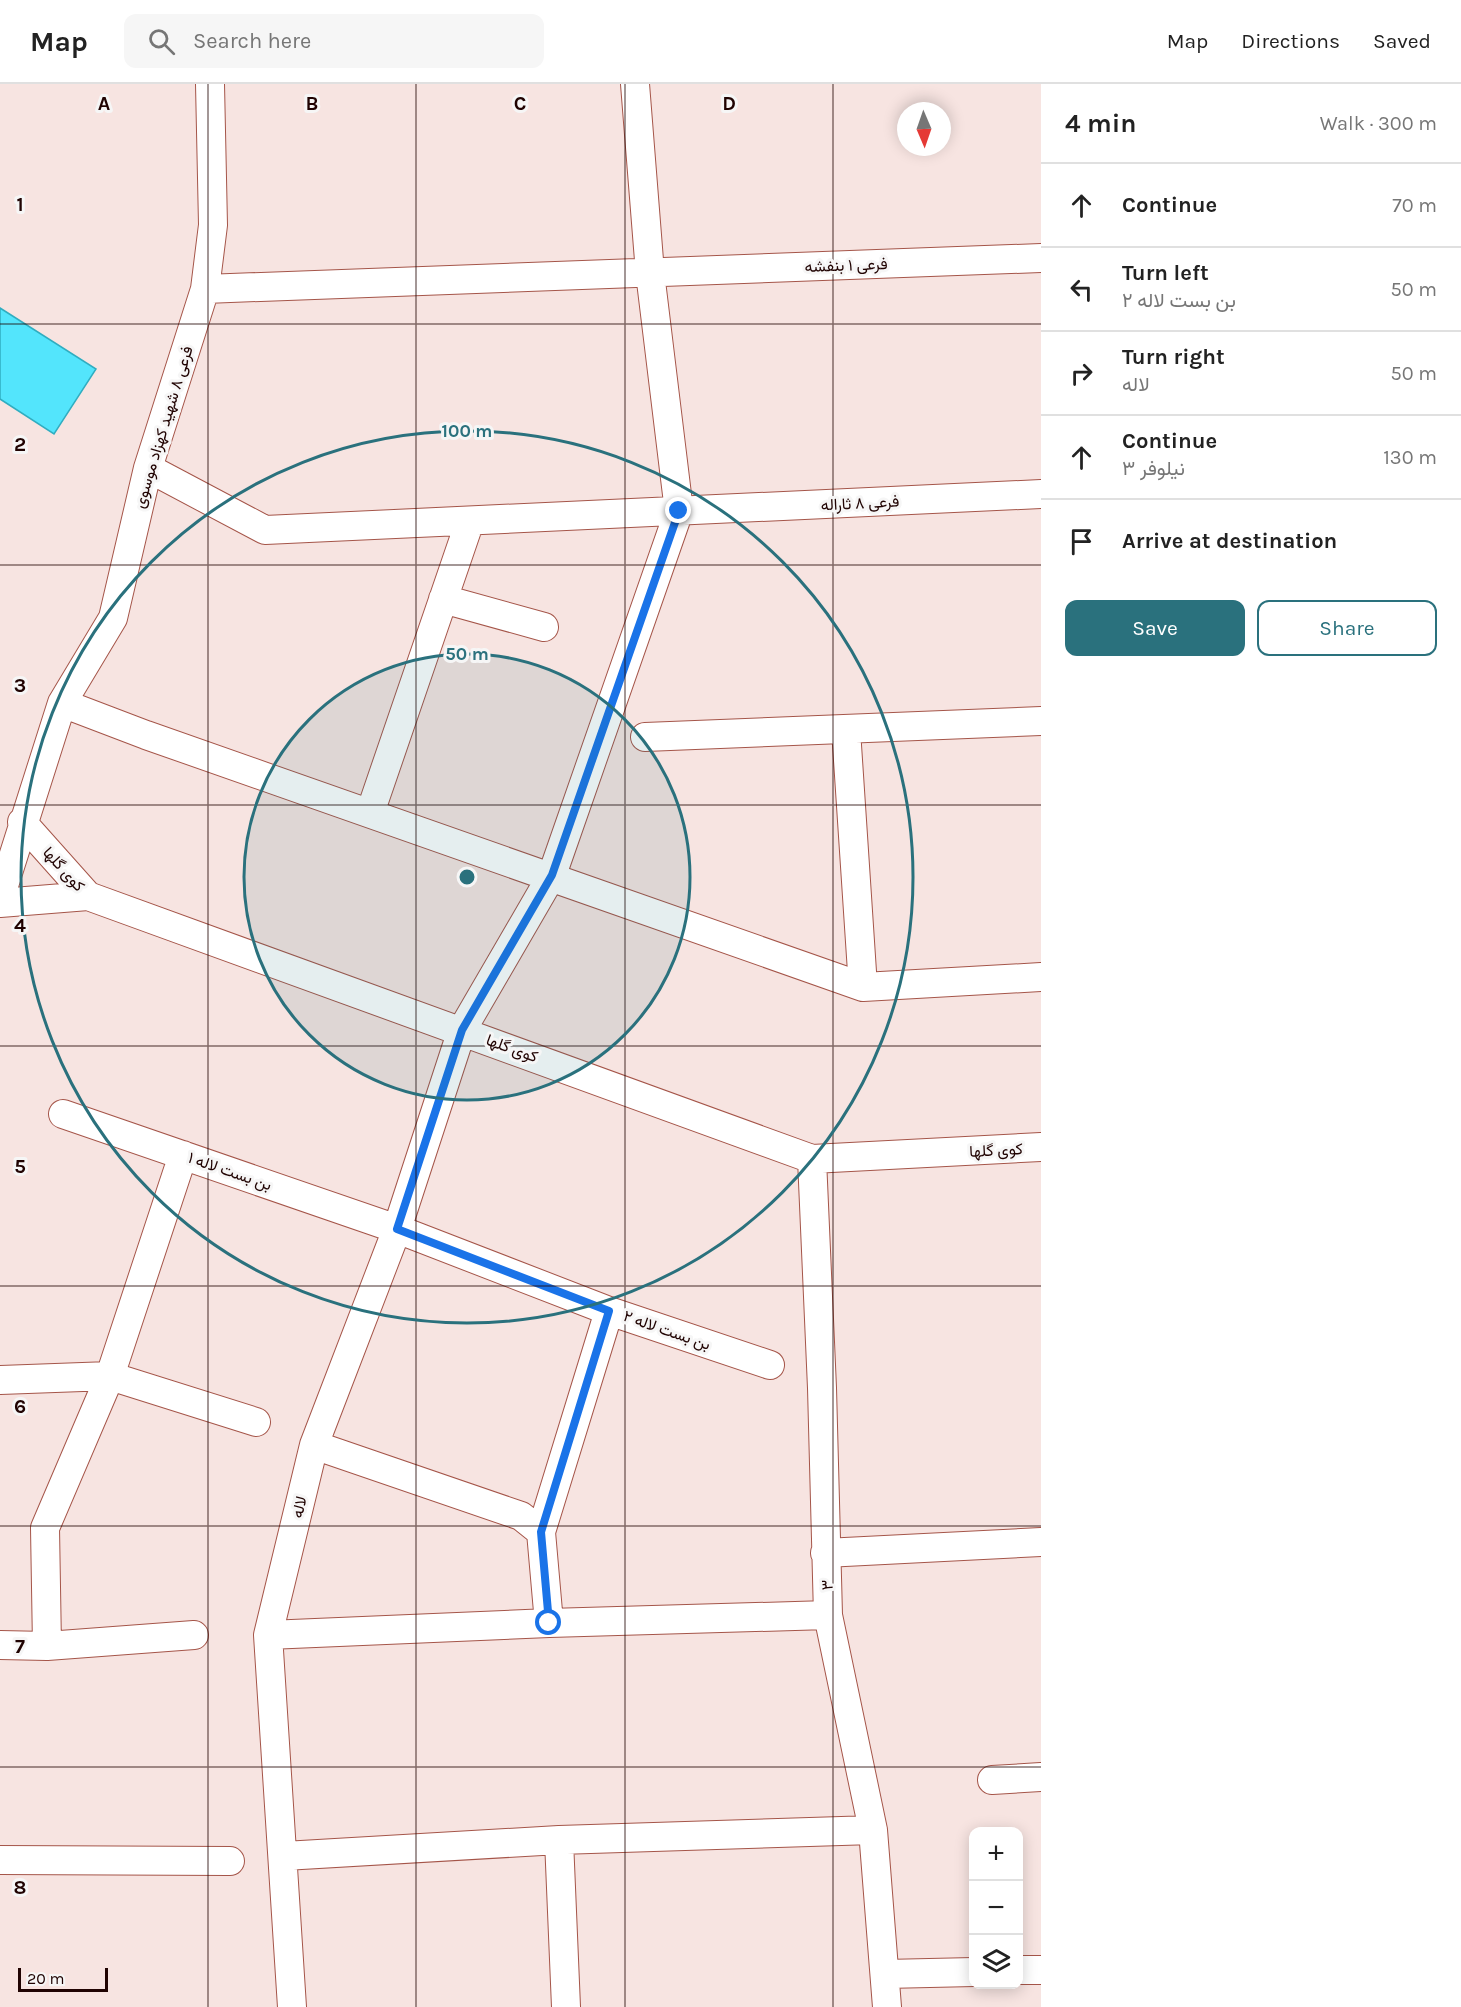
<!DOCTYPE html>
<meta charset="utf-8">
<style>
:root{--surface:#fff;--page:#f6f6f6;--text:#222;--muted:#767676;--line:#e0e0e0;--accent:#2a717d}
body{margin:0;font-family:Karla,Vazirmatn,sans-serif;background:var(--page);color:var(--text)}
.controls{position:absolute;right:18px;bottom:18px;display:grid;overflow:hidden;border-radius:12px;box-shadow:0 3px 15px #0003}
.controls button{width:54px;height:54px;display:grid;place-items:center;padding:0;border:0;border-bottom:2px solid var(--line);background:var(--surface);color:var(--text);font:30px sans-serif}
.compass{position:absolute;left:897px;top:18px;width:54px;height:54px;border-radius:50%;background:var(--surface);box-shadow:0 3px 15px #0003;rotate:178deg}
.scale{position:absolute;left:18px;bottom:15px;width:90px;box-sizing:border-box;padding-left:6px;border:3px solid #200302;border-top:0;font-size:16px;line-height:21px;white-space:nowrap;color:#200302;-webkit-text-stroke:4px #f6f6f6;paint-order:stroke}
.stop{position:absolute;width:18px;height:18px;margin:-14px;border:4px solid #1a73e8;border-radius:50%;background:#fff}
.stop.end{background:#1a73e8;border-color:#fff;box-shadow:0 2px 6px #0008}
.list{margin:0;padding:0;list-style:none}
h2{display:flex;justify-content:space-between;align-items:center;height:78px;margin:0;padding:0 24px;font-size:26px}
h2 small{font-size:20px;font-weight:400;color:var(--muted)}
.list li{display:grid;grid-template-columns:39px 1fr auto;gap:18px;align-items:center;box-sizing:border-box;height:84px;padding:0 24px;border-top:2px solid var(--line)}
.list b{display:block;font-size:22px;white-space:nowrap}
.list p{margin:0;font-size:20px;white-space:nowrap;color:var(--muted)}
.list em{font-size:20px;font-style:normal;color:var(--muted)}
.actions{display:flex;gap:12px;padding:18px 24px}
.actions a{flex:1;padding:14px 0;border:2px solid var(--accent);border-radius:12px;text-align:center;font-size:21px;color:var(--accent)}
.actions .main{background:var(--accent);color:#fff}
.icon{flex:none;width:33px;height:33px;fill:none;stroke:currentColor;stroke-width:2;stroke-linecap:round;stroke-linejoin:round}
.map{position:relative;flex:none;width:1041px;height:1923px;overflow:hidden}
header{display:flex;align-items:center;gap:36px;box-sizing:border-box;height:84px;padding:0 30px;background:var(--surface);border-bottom:2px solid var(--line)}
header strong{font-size:28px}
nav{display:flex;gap:33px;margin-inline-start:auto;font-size:21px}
.search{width:420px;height:54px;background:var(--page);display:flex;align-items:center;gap:15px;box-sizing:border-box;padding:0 21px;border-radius:12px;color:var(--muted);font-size:22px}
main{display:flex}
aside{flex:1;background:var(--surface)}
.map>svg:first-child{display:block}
.building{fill:#53e5fc;stroke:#30adc0;stroke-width:1.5}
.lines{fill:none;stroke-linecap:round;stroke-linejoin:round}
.minor-casing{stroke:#a55549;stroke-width:30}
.minor{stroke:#fff;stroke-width:28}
.route{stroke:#1a73e8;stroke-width:8}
.grid{fill:none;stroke:#200302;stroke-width:1.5;stroke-opacity:0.55}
.ring{fill:none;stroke:#2a717d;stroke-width:3}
.labels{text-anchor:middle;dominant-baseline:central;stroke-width:6;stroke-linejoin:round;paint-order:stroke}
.street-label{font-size:16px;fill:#200302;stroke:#f6f6f6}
.grid-label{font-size:20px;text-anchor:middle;font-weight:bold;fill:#200302;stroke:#f6f6f6;stroke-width:6;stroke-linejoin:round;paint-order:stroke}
.centre{fill:#2a717d;stroke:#f6f6f6;stroke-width:3}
.ring-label{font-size:18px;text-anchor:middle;font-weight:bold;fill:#2a717d;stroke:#f6f6f6;stroke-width:6;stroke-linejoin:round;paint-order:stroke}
</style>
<header>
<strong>Map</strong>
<div class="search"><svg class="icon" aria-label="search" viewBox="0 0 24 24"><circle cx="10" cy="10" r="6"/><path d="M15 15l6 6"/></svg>Search here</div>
<nav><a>Map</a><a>Directions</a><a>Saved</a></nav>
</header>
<main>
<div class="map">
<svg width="1041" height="1923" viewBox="0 0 1041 1923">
<rect width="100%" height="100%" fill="#f7e4e1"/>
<path class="building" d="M0,224L96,285L54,350L0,315Z"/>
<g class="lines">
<defs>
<path id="minor" d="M205,205L1041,174
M148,384L265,446L1041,410
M443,515L544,543
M62,619L146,651L863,903L1041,893
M846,646L863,903
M645,653L1041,637
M370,729L470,437
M22,738L88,812L812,1075L1041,1063
M0,814L62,619L113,534L148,384L205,205L213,141L210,0
M0,819L88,812
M63,1030L397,1145L609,1227L770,1281
M812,1075L822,1304L828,1531L873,1746L887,1923
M0,1296L110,1292L256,1338
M314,1361L521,1432L541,1448
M825,1469L1041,1458
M549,1539L541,1448L609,1227
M268,1551L549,1539L828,1531
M0,1561L47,1562L194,1551
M47,1562L45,1444L110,1292L183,1071
M992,1696L1041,1693
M559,1756L566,1923
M284,1772L559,1756L873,1746
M0,1776L230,1777
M1018,1886H1041
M885,1890L974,1888
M292,1923L268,1551L314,1361L397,1145L462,946L552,791L679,427L650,189L635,0"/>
</defs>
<use href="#minor" class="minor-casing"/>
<use href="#minor" class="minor"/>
</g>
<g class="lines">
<path class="route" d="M549,1539L541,1448L609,1227L397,1145L462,946L552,791L679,427"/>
</g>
<path class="grid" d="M208,0V1923M416,0V1923M625,0V1923M833,0V1923M0,240H1041M0,481H1041M0,721H1041M0,962H1041M0,1202H1041M0,1442H1041M0,1683H1041"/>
<circle cx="467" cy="793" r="223" fill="#2a717d" fill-opacity=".12"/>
<g class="ring">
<circle cx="467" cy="793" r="223"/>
<circle cx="467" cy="793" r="446"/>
</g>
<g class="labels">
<g class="street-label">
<text transform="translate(846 181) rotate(-2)">فرعی ۱ بنفشه</text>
<text transform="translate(163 343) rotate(-73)">فرعی ۸ شهید کهزاد موسوی</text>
<text transform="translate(860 419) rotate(-3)">فرعی ۸ ثاراله</text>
<text transform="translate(64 785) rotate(48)">کوی گلها</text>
<text transform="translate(512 964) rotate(20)">کوی گلها</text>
<text transform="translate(996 1066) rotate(-3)">کوی گلها</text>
<text transform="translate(230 1087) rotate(19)">بن بست لاله ۱</text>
<text transform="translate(667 1246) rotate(19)">بن بست لاله ۲</text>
<text transform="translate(299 1423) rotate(-76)">لاله</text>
<text transform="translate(827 1501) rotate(-93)">۳</text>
</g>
</g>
<g class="grid-label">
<text x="104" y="26">A</text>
<text x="312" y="26">B</text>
<text x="520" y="26">C</text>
<text x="729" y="26">D</text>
<text x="20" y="127">1</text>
<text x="20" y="367">2</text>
<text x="20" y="608">3</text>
<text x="20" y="848">4</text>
<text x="20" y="1089">5</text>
<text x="20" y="1329">6</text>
<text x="20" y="1569">7</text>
<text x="20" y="1810">8</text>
</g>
<circle cx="467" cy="793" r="9" class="centre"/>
<g class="ring-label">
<text x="467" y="353">100 m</text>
<text x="467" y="576">50 m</text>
</g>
</svg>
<div class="controls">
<button>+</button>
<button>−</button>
<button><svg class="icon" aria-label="layers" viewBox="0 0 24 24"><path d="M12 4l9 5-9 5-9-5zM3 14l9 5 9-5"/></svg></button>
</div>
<svg class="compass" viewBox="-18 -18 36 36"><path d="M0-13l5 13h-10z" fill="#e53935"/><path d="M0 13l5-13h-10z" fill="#767676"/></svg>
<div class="scale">20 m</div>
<div class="stop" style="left:549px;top:1539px"></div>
<div class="stop end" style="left:679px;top:427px"></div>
</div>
<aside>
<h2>4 min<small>Walk · 300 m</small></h2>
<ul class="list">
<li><svg class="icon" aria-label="ahead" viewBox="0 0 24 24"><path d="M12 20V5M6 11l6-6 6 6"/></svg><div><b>Continue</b></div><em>70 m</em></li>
<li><svg class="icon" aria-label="left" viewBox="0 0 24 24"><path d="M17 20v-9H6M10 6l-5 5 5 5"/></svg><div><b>Turn left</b><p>بن بست لاله ۲</p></div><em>50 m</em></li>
<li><svg class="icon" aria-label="right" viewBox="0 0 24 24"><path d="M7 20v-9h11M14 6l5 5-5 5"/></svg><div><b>Turn right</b><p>لاله</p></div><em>50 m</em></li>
<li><svg class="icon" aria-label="ahead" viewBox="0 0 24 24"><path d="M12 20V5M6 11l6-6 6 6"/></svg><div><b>Continue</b><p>نیلوفر ۳</p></div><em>130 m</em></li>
<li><svg class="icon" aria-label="arrive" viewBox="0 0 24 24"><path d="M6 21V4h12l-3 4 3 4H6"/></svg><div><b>Arrive at destination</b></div></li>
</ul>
<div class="actions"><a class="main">Save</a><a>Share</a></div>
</aside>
</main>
